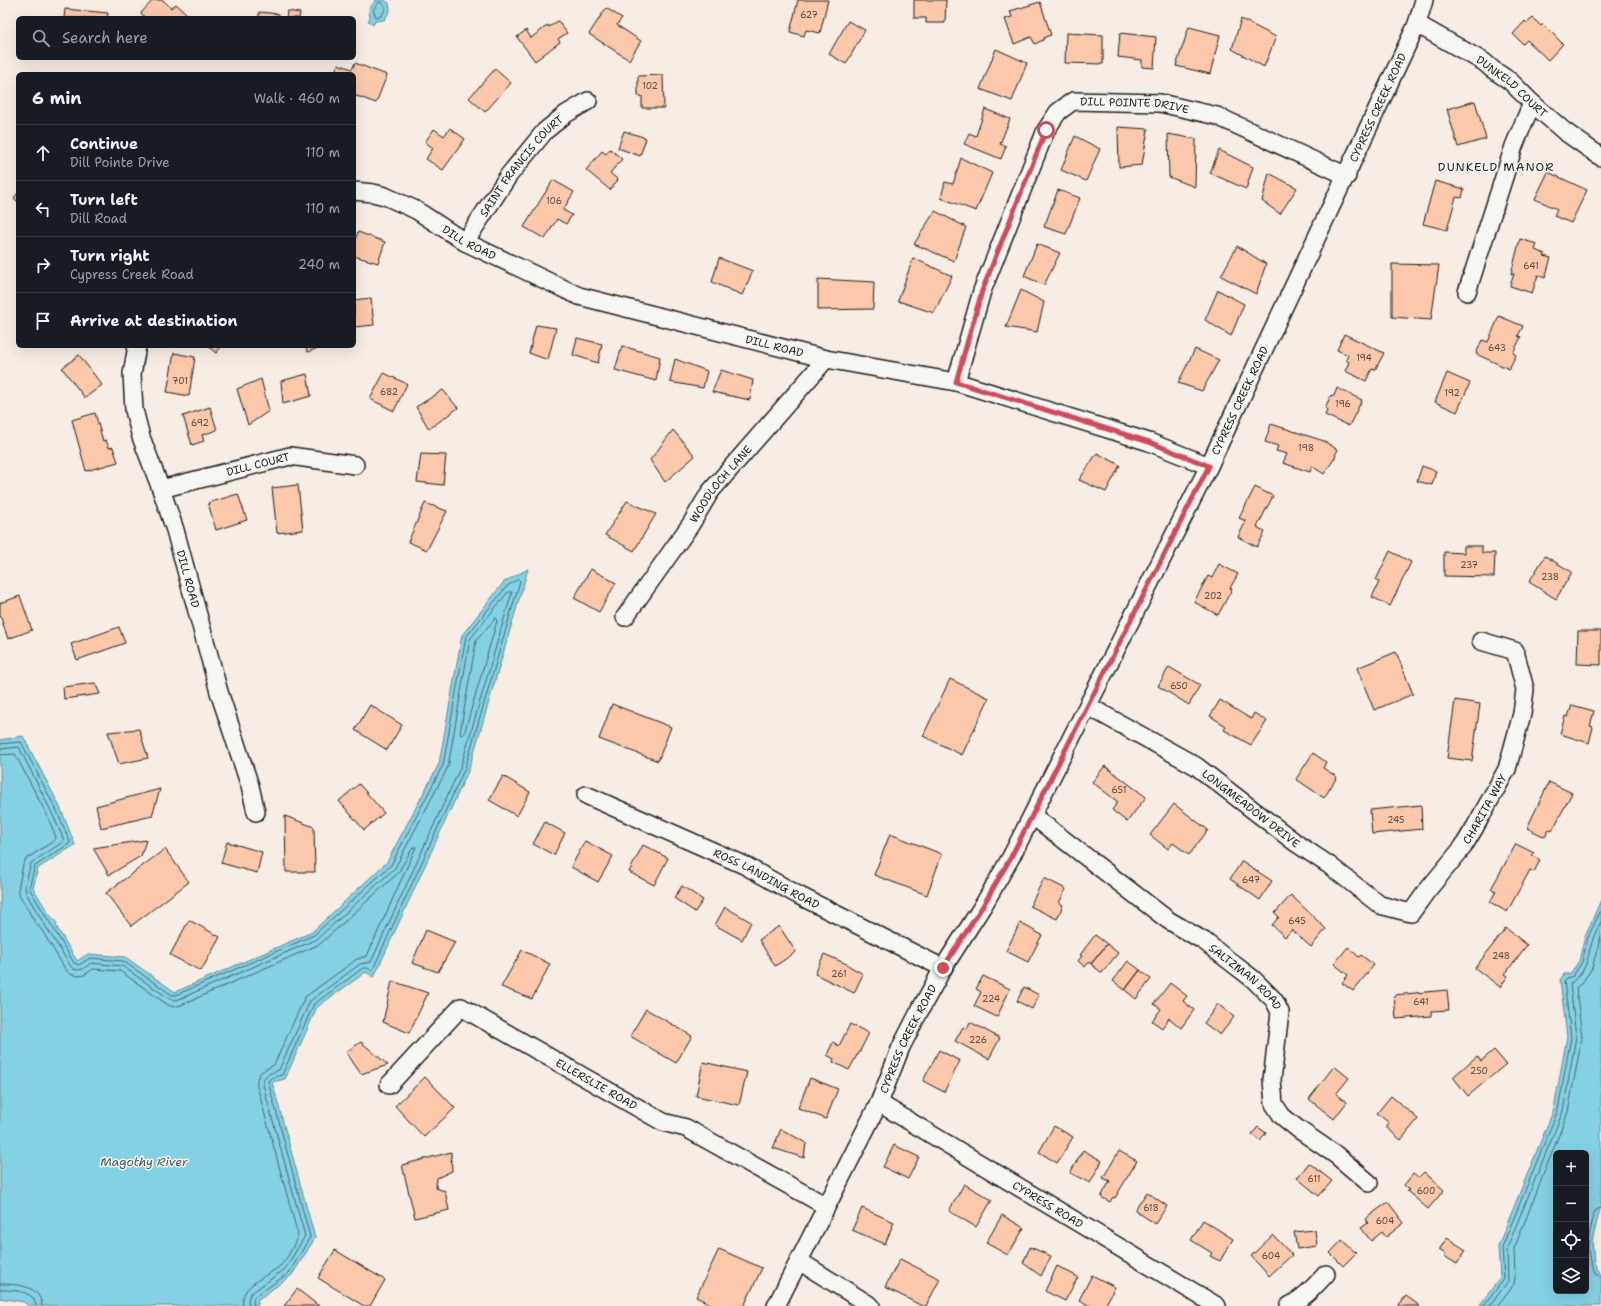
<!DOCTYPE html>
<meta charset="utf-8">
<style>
:root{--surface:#171b24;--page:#242831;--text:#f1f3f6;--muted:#9ea1a6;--line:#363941}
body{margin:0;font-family:"Shantell Sans",sans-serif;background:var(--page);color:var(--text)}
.controls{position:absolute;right:12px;bottom:12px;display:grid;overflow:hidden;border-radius:6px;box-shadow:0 4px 16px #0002}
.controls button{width:36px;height:36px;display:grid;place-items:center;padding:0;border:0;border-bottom:1px solid var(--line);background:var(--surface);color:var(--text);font:20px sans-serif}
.stop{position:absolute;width:12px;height:12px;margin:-9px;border:3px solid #d1495b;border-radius:50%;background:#fff}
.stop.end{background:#d1495b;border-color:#fff;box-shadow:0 1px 4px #0008}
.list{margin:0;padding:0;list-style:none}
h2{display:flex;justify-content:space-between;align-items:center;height:52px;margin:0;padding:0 16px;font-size:17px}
h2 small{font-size:13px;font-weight:400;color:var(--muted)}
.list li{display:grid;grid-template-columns:26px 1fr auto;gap:12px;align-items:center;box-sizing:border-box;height:56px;padding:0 16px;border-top:1px solid var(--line)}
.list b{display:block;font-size:15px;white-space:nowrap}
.list p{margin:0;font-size:13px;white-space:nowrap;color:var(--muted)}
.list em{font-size:13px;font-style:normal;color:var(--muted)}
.icon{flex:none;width:22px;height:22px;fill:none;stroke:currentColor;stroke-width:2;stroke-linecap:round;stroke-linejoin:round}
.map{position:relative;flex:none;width:1601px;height:1306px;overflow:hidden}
.search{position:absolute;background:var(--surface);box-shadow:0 4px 16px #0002;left:16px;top:16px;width:340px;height:44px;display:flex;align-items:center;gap:10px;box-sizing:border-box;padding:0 14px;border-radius:6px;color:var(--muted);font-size:15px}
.panel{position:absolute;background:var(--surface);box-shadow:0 4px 16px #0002;left:16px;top:72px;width:340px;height:276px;border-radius:6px}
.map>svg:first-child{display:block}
.water{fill:#84d1e4;stroke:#5a8994;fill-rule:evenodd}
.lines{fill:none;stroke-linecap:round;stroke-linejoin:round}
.shore{stroke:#46646c;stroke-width:1}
.building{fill:#fbc8ab;stroke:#1c1c1c}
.minor-casing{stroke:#1c1c1c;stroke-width:20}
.minor{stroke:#f6f6f2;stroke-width:17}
.route{stroke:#d1495b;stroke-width:5}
.labels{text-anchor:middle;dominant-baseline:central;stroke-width:3;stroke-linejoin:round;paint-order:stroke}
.number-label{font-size:9px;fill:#544740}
.street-label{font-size:11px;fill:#1c1c1c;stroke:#f6f6f2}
.neighbourhood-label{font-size:12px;letter-spacing:1px;fill:#1c1c1c;stroke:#f6f6f2}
.water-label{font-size:12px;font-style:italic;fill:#405b62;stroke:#f6f6f2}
</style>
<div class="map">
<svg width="1601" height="1306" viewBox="0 0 1601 1306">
<rect width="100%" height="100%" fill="#f7ede4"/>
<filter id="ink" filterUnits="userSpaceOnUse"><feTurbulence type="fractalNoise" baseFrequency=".025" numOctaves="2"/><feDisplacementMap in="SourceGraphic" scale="8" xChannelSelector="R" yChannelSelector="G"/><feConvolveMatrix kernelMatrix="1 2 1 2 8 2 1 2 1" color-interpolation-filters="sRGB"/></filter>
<g filter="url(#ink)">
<path class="water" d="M376,0H384L389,3L390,11L384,20L375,21L373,25L368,21L370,18L369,9Z
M528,569L469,769L374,977L366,972L317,1007L285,1079L272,1082L315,1238L292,1275L257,1300L258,1304L257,1306H28L24,1302L0,1298V740L23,736L60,807L75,845L38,868L33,888L49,914L57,923L56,926L77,961L88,954L125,957L175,992L312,932L387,862L439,764L462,635L504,582Z
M1601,900V1205L1592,1241L1594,1263L1601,1275V1306H1479L1500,1278L1498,1246L1554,1109L1567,1036L1560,980L1564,974H1570L1579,961L1585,936ZM1556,1153H1586V1291H1556Z"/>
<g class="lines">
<path class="shore" d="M380,2L385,6V10L381,16L376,17L373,10Z
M496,618L497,621L464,734L461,735L460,733L476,641Z
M0,744L21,742L56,809L70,842L69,844L35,866L29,888L74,963L79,965L90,958L123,961L172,995H176L314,935L391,865L443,765L466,637L507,586L518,579L520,581L465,768L373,969L371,970L367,968H363L314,1004L282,1075L271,1078L268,1081L310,1237L289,1273L254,1297L253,1300L254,1306
M0,749L19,747L51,811L64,840L63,842L31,863L25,886L26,893C40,918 55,941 70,965L73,969L78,970L83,969L91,963L122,966L170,999L177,1000L317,939L395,868L448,767L470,639L508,592H512L461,766L371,962L360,964L310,1001L279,1070C270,1074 262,1074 263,1085L305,1236L285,1269L250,1294L248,1300L249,1306
M0,755L15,754L46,813L56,837L55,840L26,859L23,865L18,890L20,896L35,922L41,929L66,970L70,974L78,976L84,975L93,969L120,971L168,1005L174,1007L181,1005L320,944L398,873L413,847H416L367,956L357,959L305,997L274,1065C264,1070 255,1073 257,1086L298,1235C294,1245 288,1258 281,1265C268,1277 238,1285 243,1306
M1601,1208L1598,1209L1595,1211C1589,1234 1583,1253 1596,1275L1601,1276
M0,1284C16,1284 41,1285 42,1306
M0,1290C12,1290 35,1290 36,1306
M1484,1306L1504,1279L1502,1247L1558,1110L1571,1037L1564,981L1567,978L1573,976L1582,962L1588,937L1601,910
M1490,1306L1508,1281L1507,1248L1563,1111L1576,1037L1570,984C1589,969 1586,960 1593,939C1595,933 1598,927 1601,922
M1497,1306L1514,1284L1515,1277L1514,1249L1568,1112L1582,1037L1576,988L1582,983L1592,968L1601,936"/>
</g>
<path class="building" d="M153,0H163L171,8L176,4L187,14L184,18H145L141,13Z
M798,0H828L820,33L806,30L804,36L790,32Z
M914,0H946L945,23H926V18H914Z
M1040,2L1051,35L1045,37L1043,40L1035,44L1031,37L1014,44L1005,19L1012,17L1010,11Z
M606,8L622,18L617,25L641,41L629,60L589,34Z
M65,9L108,13L107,18H64Z
M287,11L300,13L299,18H286Z
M259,12L279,14L278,18H259Z
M1533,18L1541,26L1543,24L1563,44L1548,60L1527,40L1523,44L1513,34L1525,21L1527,23Z
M1241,19L1276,37L1264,67L1232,49Z
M558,21L567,33L558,39L560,42L535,61L517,37L526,30L531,38L548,25L549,27Z
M848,21L865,30L846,64L829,54Z
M1189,27L1220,35L1210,74L1176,66Z
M1066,33L1103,35V64L1065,63Z
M1120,33L1156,37L1154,68L1142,67V60L1118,57Z
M996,49L1027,63L1012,101L980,89Z
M355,63L387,75L376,103L354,95V74H334L338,64L352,69Z
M495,69L511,83L485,112L469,98Z
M663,75L664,108H642V96H638V76Z
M1475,101L1486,139L1458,147L1447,109Z
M985,109L1010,119L1000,144L1006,146L1001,159L964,144L969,133L976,136Z
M1118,127L1148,129L1142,165L1119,167Z
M450,128L465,139L443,170L426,159L433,148L425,142L434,129L444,136Z
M624,131L646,138L640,156L618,148Z
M1168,134L1196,139L1195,187L1169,177Z
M1075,136L1100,149L1086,181L1061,170Z
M610,149L622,159L610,173L618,180L610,190L586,170L602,151L606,154Z
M1219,150L1253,167L1246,189L1210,173Z
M961,158L992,173L976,211L941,198L945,182L953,184Z
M1548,172L1587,190L1571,223L1554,216L1557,209L1535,199Z
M1269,173L1297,188L1280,214L1262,201Z
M553,180L574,192L563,210L572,215L566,224L557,219L545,239L524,227Z
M1435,181L1464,189L1462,198L1456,197L1447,230L1423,224Z
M1058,190L1080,198L1066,234L1044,227Z
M18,193V202L14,198Z
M935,211L966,227L954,261L914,244Z
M358,232L385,242L378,263L354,256V243Z
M1520,239L1537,244L1535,250L1545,254L1544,256L1551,258L1545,278L1538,275L1532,293L1510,286L1514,274H1511Z
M1037,244L1060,253L1044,285L1024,276Z
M1237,246L1266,264L1256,294L1221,276Z
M719,258L753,271L742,295L712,282Z
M913,258L952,276L934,313L898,301Z
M1392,264L1439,265L1431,320L1392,317Z
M818,279L874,282L873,309L818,310Z
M1021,290L1044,302L1037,332L1006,327Z
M1218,290L1244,304L1231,336L1205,320Z
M371,298L374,325L354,327V300Z
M1499,316L1523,326L1518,336L1521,337L1513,353L1516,355L1509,369L1476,354L1482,340L1488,342Z
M536,325L556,328L548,360L529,353Z
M1344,334L1384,353L1375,370L1372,369L1366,381L1345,371L1349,362L1346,360L1348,355L1337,350Z
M577,338L602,344L598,363L573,355Z
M208,346H222L216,353Z
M305,346H323L308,352Z
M622,346L660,357L656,381L615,370Z
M1195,349L1219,360L1202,391L1178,383Z
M174,353L195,357L189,396L167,392Z
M79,355L102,385L85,398L62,368Z
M675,359L707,371L703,388L670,382Z
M721,370L753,380L750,400L712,392Z
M384,373L407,384L394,411L370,399Z
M1447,373L1470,383L1457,412L1435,402Z
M307,374L311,396L283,404L281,381Z
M261,379L269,411L248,425L237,389Z
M1337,388L1362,400L1349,426L1325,415L1327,410L1325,408L1331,395L1334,396Z
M443,390L458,408L429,429L416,407Z
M210,407L217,430L202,435L204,441L192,445L183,416Z
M95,413L103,441L106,440L109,448L113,447L118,462L86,471L72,420Z
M1271,424L1324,441L1338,450L1335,455L1336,456L1324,474L1312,466L1310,472L1283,463L1287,454L1276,451L1278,446L1265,442Z
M673,430L695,456L665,482L650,460Z
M1097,453L1120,465L1106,492L1079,480Z
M421,454L446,455L443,485L417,482Z
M1422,466L1436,471L1432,485L1417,481Z
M298,485L303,530L277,533L272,488Z
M1255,487L1273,496L1257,527L1265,532L1257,547L1238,537L1246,521L1239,518Z
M238,494L247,520L216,530L208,503Z
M627,501L656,514L634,551L605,535Z
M425,503L447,511L427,550L408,542Z
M1464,546H1482V553H1495L1494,577L1444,576V552L1464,553Z
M1390,551L1411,562L1390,606L1372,597L1379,582L1376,580Z
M1545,556L1572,572L1556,599L1529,582Z
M1219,564L1238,574L1230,588L1232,589L1218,615L1194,602L1208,576L1212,578Z
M591,569L616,583L599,612L574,598Z
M20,596L32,630L8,639L0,615V603Z
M119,627L125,643L77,660L71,644Z
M1578,631H1601V665L1577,664Z
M1396,652L1413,694L1374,710L1357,668Z
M1169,667L1200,685L1189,705L1158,686Z
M950,679L989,698L962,755L923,736Z
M95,683L100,694L64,699L63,687Z
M1220,700L1251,719L1254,713L1267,721L1251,745L1224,730L1226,726L1210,716Z
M1455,700L1480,704L1472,761L1447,758Z
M612,704L671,727L658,761L599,739Z
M370,705L402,725L387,750L355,730Z
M1572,705L1594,711L1590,726L1593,727L1589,743L1560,734L1565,716L1568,717Z
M139,729L148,758L119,764L108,732Z
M1313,753L1326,762L1323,768L1337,777L1324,798L1296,779Z
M1105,766L1146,797L1127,822L1112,810L1118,802L1092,782Z
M503,776L530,792L517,816L489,800Z
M1549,782L1572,793L1552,831L1549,830L1545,837L1527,828Z
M359,784L384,813L364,830L339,801Z
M160,789L152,816L101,828L96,806Z
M1174,804L1208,830L1189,855L1173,843L1168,849L1150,835Z
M1421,805L1422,829L1372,834L1370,810Z
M285,816L314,827L315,872H286Z
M545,822L565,833L554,855L533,844Z
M890,834L942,854L927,895L874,875Z
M146,840L141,856L109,875L93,848Z
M585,841L613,856L598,882L571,867Z
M227,842L262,852L257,873L221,863Z
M1516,844L1534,853L1532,855L1540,860L1534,872L1530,870L1507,912L1490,902L1496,891L1491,889Z
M643,845L668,858L654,885L629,872Z
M165,849L189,882L131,926L106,893Z
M1242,861L1272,881L1260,900L1230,879Z
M1044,878L1066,889L1059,903L1063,905L1057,919L1030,906Z
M682,886L703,900L695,912L674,898Z
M1291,895L1326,929L1311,947L1292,930L1285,937L1272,925L1279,917L1275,913Z
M725,907L751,922L742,940L715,925Z
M189,920L220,937L201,971L170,955Z
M1020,923L1042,935L1028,962L1006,951Z
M779,926L796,952L775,966L759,940Z
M1506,928L1527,945L1505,974L1508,976L1500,987L1475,968Z
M426,930L455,942L438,972L412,963Z
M1095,935L1107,944L1091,964L1089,962L1085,967L1078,961L1082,956L1080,955Z
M1107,944L1118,953L1102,973L1091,964Z
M1348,947L1359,957L1361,955L1374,965L1353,991L1342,983L1348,975L1334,964Z
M522,950L550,964L532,999L501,987Z
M824,954L849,965V966L863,974L854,993L815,974Z
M1128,961L1140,970L1125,990L1113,981Z
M1140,970L1151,979L1136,999L1125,990Z
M983,976L1010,989L997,1017L974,1006L981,992L976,989Z
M392,981L428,993L409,1033L383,1022Z
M1170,983L1187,996L1183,1001L1194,1010L1181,1028L1169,1018L1162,1028L1152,1021L1161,1009L1154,1004Z
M1024,987L1039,995L1032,1009L1017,1001Z
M1447,990L1449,1010L1431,1011V1016L1396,1019L1394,995Z
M1218,1004L1234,1017L1220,1035L1204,1023Z
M646,1009L692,1036L676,1063L630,1036Z
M970,1022L1000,1038L989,1059L955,1041L963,1027L967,1029Z
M850,1024L869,1033L858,1055H857L849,1070L833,1062L834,1059L827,1055L833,1042L839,1046Z
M361,1042L388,1065L361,1074L346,1052Z
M939,1050L960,1061L944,1092L923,1081Z
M1494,1050L1506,1064L1468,1096L1453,1077L1477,1056L1481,1061Z
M703,1062L747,1072L739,1105L696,1096Z
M1334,1066L1349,1078L1336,1094L1347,1102L1334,1119L1309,1099Z
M425,1077L455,1108L424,1137L395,1106Z
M810,1078L838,1089L826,1119L798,1108Z
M1391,1096L1418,1119L1401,1140L1386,1127L1389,1123L1377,1113Z
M1054,1126L1073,1137L1057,1163L1039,1152Z
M1258,1127L1266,1133L1260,1141L1252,1134Z
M781,1129L806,1143L804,1158L773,1148Z
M894,1145L919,1157L908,1179L883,1167Z
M1083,1150L1102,1161L1090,1183L1070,1173Z
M1119,1151L1137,1161L1115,1198L1113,1197L1110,1202L1101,1197L1110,1181L1103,1178Z
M451,1152L452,1171L437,1178L436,1188L445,1191L449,1210L415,1218L402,1165Z
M1309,1163L1332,1181L1319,1196L1297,1178Z
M1424,1172L1444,1190L1428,1209L1407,1191L1409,1190L1404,1185L1413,1174L1418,1178Z
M964,1184L992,1200L976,1227L949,1211Z
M1147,1192L1167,1206L1155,1224L1135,1210Z
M1388,1202L1404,1223L1386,1237L1382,1232L1371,1241L1361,1228L1368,1223L1365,1219Z
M862,1208L894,1222L885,1244L852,1230Z
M1002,1215L1024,1228L1008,1255L986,1243Z
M1203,1220L1233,1239L1220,1261L1210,1256L1212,1253L1191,1240Z
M1315,1230L1317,1246L1297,1249L1294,1232Z
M1273,1235L1292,1255L1269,1276L1251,1256Z
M1447,1238L1466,1250L1457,1264L1444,1256L1446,1254L1439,1250Z
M1342,1240L1356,1253L1343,1266L1330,1253Z
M1030,1247L1051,1256L1041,1276L1023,1263Z
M719,1249L762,1268L744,1306H715L696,1297Z
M335,1250L385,1280L370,1306H364L318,1278Z
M900,1259L940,1279L926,1306H922L885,1287Z
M1057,1266L1078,1277L1065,1301L1045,1291Z
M1092,1275L1115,1287L1105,1306H1090L1079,1300Z
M297,1289L319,1306H284Z
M1406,1296L1420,1306H1398Z"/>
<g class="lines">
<defs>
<g id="minor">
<path id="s1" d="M1417,24L1484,62L1492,69L1510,81L1532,103L1564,131L1601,157"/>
<path id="s2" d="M354,191L373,193L385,196L416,210L465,242L579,296L826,359L956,382L1149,442L1209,466"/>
<path id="s3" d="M465,242L509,175L545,131L566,114L588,101"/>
<path d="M1467,292L1514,146L1532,103"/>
<path id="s4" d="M137,346L132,374L134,410L141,437L161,489L175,530L219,692L250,786L256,812"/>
<path id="s5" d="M956,382L982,291L1046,130L1058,112L1073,101L1160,103L1217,116L1347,176"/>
<path id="s6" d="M161,489L290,456L355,465"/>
<path id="s7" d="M625,617L691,524L710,492L826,359"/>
<path id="s8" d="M1088,706L1196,766L1296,843L1329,865L1380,905L1411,913L1426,892L1463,847L1475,827L1507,769L1522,714L1525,689L1515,651L1481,641"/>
<path id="s9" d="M586,795L744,865L798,895L943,968"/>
<path id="s10" d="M1033,816L1168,920L1204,941L1223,956L1253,979L1274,1000L1280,1012L1272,1080L1274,1104L1282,1116L1298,1129L1336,1155L1369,1183"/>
<path id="s11" d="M389,1085L461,1007L663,1122L686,1128L826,1206"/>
<path id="s12" d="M879,1103L1217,1306"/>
<path d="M799,1261L871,1306"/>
<path id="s13" d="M776,1306L879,1103L901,1047L919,1012L943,968L984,904L1011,857L1209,466L1417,24L1424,0"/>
<path d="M1289,1306C1303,1299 1315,1286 1326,1274"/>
</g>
</defs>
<use href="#minor" class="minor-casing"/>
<use href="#minor" class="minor"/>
</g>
</g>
<g class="lines" filter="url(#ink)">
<path class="route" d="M943,968L984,904L1011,857L1209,466L1149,442L956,382L982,291L1046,130"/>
</g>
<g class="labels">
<g class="number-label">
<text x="809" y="15">627</text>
<text x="650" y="86">102</text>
<text x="554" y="201">106</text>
<text x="1531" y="266">641</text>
<text x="1497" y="348">643</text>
<text x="1364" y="358">194</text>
<text x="180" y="381">701</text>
<text x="389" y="392">682</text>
<text x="1452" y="393">192</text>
<text x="1343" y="404">196</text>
<text x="200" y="423">692</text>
<text x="1306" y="448">198</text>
<text x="1469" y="565">237</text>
<text x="1550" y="577">238</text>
<text x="1213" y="596">202</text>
<text x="1179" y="686">650</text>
<text x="1119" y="790">651</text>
<text x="1396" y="820">245</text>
<text x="1251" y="880">647</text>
<text x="1297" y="921">645</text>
<text x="1501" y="956">248</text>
<text x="839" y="974">261</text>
<text x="991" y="999">224</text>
<text x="1421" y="1002">641</text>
<text x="978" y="1040">226</text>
<text x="1479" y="1071">250</text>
<text x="1314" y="1179">611</text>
<text x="1426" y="1191">600</text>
<text x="1151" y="1208">618</text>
<text x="1385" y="1221">604</text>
<text x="1271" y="1256">604</text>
</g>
<g class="street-label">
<text stroke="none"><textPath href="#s1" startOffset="114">DUNKELD COURT</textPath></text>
<text stroke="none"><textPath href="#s5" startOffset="370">DILL POINTE DRIVE</textPath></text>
<text stroke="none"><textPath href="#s13" startOffset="1342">CYPRESS CREEK ROAD</textPath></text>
<text stroke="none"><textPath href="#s3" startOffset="95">SAINT FRANCIS COURT</textPath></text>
<text stroke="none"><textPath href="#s2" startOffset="128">DILL ROAD</textPath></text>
<text stroke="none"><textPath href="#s2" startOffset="452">DILL ROAD</textPath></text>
<text stroke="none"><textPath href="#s13" startOffset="1018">CYPRESS CREEK ROAD</textPath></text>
<text stroke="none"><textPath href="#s6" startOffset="100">DILL COURT</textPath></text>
<text stroke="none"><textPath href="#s7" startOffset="164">WOODLOCH LANE</textPath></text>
<text stroke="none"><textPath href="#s4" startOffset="242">DILL ROAD</textPath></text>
<text stroke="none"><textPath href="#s8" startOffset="193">LONGMEADOW DRIVE</textPath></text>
<text stroke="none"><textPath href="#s8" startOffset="514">CHARITA WAY</textPath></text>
<text stroke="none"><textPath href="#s9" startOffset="199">ROSS LANDING ROAD</textPath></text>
<text stroke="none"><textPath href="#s10" startOffset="267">SALTZMAN ROAD</textPath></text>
<text stroke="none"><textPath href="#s13" startOffset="298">CYPRESS CREEK ROAD</textPath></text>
<text stroke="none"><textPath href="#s11" startOffset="262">ELLERSLIE ROAD</textPath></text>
<text stroke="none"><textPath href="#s12" startOffset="197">CYPRESS ROAD</textPath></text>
</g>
<g class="neighbourhood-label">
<text x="1496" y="167">DUNKELD MANOR</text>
</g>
<g class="water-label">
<text x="144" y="1162">Magothy River</text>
</g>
</g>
</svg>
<div class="controls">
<button>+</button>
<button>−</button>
<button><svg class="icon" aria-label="locate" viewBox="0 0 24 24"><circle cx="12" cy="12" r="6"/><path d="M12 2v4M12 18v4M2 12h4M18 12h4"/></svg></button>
<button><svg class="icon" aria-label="layers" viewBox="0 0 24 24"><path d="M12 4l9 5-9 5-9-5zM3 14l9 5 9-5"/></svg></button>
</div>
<div class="stop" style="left:1046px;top:130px"></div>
<div class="stop end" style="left:943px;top:968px"></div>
<div class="search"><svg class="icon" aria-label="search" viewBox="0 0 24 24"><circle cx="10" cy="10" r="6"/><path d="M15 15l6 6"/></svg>Search here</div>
<section class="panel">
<h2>6 min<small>Walk · 460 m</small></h2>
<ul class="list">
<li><svg class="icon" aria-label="ahead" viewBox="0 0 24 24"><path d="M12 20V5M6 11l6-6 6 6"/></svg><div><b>Continue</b><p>Dill Pointe Drive</p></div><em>110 m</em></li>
<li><svg class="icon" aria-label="left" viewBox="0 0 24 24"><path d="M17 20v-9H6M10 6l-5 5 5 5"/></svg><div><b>Turn left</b><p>Dill Road</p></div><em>110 m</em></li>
<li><svg class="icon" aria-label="right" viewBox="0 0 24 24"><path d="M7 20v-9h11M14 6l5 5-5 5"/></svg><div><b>Turn right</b><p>Cypress Creek Road</p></div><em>240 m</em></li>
<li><svg class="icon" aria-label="arrive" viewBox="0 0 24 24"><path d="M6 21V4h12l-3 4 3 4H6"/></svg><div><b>Arrive at destination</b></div></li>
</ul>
</section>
</div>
